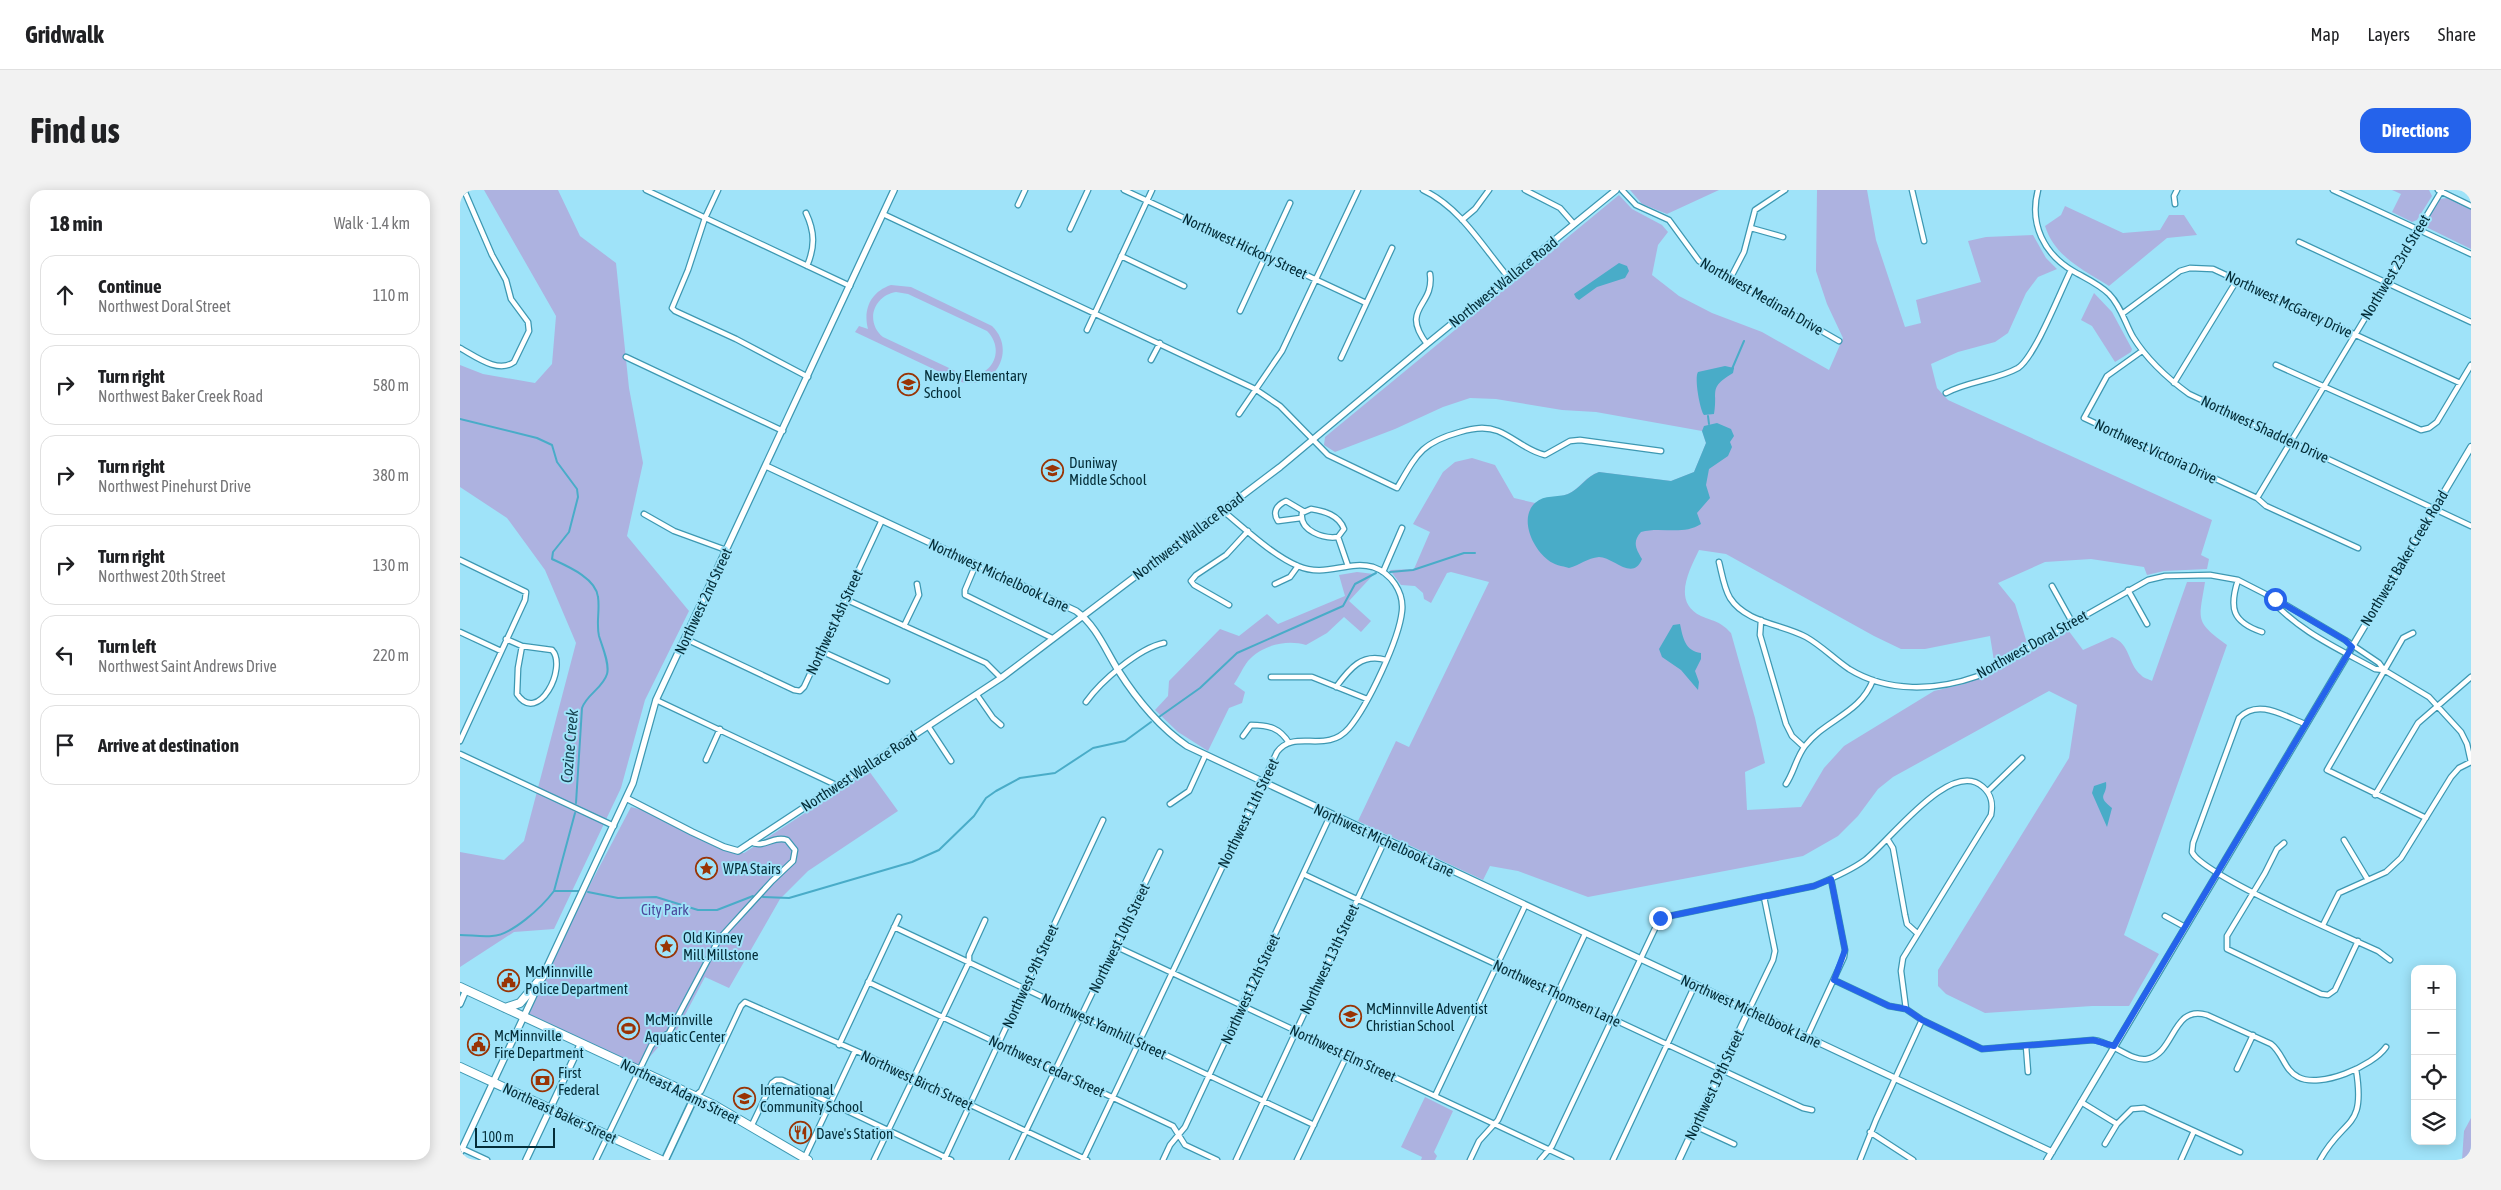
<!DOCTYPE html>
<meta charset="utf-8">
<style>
:root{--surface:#fff;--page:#f2f2f2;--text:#202124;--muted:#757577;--line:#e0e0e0;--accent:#2563eb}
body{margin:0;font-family:"Asap Condensed",sans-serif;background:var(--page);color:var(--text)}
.controls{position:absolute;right:15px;bottom:15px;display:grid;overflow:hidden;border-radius:10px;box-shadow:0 2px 12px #0003}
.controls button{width:45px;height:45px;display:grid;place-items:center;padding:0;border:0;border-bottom:1px solid var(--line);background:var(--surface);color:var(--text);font:25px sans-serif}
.scale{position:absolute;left:15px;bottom:12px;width:80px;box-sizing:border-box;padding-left:5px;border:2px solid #042d38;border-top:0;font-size:14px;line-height:18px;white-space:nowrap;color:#042d38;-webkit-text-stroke:4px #9fe3f9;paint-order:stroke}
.stop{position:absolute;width:15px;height:15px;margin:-11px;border:4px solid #2563eb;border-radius:50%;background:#fff}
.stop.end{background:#2563eb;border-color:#fff;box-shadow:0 1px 5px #0008}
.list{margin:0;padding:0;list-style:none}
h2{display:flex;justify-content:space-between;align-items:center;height:65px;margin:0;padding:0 20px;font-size:21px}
h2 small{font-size:16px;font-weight:400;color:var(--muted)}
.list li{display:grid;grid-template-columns:32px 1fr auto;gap:15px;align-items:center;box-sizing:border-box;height:80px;margin:0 10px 10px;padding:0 10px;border:1px solid var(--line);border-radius:15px}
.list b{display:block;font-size:19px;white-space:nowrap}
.list p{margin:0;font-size:16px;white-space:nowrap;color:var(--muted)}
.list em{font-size:16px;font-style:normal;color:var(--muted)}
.icon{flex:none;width:28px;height:28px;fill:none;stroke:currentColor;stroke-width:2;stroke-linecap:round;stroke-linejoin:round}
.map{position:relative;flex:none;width:2011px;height:970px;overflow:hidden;border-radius:15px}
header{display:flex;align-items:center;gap:30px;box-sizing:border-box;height:70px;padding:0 25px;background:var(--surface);border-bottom:1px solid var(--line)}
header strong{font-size:24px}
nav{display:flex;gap:28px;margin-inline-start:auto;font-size:18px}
.intro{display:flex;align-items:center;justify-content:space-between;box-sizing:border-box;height:120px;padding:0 30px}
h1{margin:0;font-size:35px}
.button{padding:12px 22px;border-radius:15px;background:var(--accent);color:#fff;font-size:18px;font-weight:700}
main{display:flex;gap:30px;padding:0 30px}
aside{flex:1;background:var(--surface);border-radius:15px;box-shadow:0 2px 12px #0003}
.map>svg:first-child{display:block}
.green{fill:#adb2e0;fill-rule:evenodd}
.water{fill:#49acc8}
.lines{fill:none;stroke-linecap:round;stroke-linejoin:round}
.stream{stroke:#49acc8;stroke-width:2}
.street-casing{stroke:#3d98b2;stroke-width:7}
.secondary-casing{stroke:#3d98b2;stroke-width:8}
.primary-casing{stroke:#3d98b2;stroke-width:9}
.highway-casing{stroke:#3d98b2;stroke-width:10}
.street{stroke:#fff;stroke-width:4.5}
.secondary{stroke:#fff;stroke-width:5.5}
.primary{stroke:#fff;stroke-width:6}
.highway{stroke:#fff;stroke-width:8}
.route{stroke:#2563eb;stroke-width:6}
.labels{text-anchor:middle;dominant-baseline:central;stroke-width:4;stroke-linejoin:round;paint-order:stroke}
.street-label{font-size:15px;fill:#042d38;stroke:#9fe3f9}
.poi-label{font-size:15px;fill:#042d38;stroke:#9fe3f9;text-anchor:start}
.park-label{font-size:15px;fill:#4b4b9d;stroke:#9fe3f9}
.water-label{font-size:16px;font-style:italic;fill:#184350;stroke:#9fe3f9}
</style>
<header>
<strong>Gridwalk</strong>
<nav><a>Map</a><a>Layers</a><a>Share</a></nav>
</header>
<div class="intro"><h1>Find us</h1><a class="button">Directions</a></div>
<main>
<aside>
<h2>18 min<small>Walk · 1.4 km</small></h2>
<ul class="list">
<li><svg class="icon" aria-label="ahead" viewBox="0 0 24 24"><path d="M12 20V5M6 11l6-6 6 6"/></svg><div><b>Continue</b><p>Northwest Doral Street</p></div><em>110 m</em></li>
<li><svg class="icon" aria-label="right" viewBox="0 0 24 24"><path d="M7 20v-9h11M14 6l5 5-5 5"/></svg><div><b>Turn right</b><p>Northwest Baker Creek Road</p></div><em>580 m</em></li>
<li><svg class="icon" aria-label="right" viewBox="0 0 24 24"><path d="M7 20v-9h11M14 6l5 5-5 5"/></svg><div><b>Turn right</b><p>Northwest Pinehurst Drive</p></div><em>380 m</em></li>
<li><svg class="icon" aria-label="right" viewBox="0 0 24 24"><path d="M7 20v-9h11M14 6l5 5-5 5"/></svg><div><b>Turn right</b><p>Northwest 20th Street</p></div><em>130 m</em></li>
<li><svg class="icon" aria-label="left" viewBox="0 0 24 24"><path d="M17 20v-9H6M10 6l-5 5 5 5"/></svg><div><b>Turn left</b><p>Northwest Saint Andrews Drive</p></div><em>220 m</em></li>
<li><svg class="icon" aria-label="arrive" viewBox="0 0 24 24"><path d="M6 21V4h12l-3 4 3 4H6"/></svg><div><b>Arrive at destination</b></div></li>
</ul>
</aside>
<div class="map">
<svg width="2011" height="970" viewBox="0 0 2011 970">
<rect width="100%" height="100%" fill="#9fe3f9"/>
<path class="green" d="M24,0H98L120,46L156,73L169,198L183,273L167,346L229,421L185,510L161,598L94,739L54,742L0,777V662L44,670L64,651L116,453L85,380L47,328L0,297V175L23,184L75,193L92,174L96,126Z
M1170,0H1259L1207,24L1182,14Z
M1357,0H1407L1416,50L1445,137L1461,133L1456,110L1521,92L1508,51L1526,47L1573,45L1586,68L1597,79L1578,87L1566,103L1548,143L1535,152L1498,162L1471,174L1477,198L1488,210L1752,330L1741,365L1749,369L1747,379L1704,381L1687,385L1684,377L1631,369L1585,372L1538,393L1555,414L1567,453L1534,471L1530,446L1465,459H1441L1414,446L1266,364L1239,360C1229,381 1212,412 1241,426C1255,432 1260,431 1271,443L1295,528L1305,573L1285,582L1287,620L1341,617L1364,578L1384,556L1474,501L1504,494L1608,440L1623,460L1652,447C1671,454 1667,473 1681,485C1683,488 1689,489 1692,491L1727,392H1745C1739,431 1734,431 1767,455L1664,745L1699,764L1669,816H1632L1525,823L1486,804L1478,796V780L1609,568L1617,515L1589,501L1433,587L1418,599L1398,626L1378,646L1343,666L1128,707L1058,681L1030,676L1023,690L898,631L936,551L949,557L1029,392L991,382L987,383L971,413L964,409L963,403L955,396L941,395L930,380L954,379L970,342L953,334L983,282L995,272L1012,268L1035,275L1054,308L1075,313C1087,305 1099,309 1110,303C1121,297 1126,286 1139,282L1211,291L1234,282L1246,253L1242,241L1136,222L1102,220L1036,209L1010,208L983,217L935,239L875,262L864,255L865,247L1159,5L1172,19L1202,35L1208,42L1198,55L1192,85L1219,106L1252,123L1302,142L1369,180L1383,148L1367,114L1356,81Z
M1932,0H1969L1972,6L1957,30L1952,32L1932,22L1941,4Z
M1987,8L2011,19V59L1966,37V31L1980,9Z
M1605,16L1663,43L1700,40L1709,25H1724L1737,45L1707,48L1649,96C1622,79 1595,67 1585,36L1601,25Z
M431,95L451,97L532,136C557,160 535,200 501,192L395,142L399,136L408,139C403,120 410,102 431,95ZM436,102L448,104L527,141C547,161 530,190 504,185L423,147C405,132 413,106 436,102Z
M1634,103L1652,122L1672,159L1671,162L1655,172L1632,136L1621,130Z
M897,382L914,384L889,411L911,431L901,442L884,427L867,443L846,455C827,449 802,455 788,471C783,477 779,487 774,494L785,502L782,513L769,518L748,561L718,542L695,520L708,506L709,491L760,439L779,446L807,424L818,434L885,406L879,385Z
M409,581L438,621L348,681L320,709L269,798L245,787L216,842L211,848L202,853L178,880L64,827L96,759L171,617L183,620L273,663H284Z
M965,907L993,921L974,962L977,966L975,970H961L962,967L941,957Z
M2011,928V970H2002L2004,941Z"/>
<path class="water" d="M1159,73L1167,76L1169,81L1165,88L1137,97L1119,110L1116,108L1114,104Z
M1265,176L1274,178L1273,183C1248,198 1258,200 1254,224L1244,225C1240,220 1234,188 1238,182Z
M1257,233L1271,239L1274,246L1270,252L1272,257L1268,266L1249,279L1246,295L1250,308L1237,323L1241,334C1222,346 1201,336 1181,342C1172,352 1176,359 1182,369C1173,392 1153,367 1139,367C1127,368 1120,375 1109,378C1102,376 1094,375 1088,370C1072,358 1059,328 1075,313C1085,304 1097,308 1108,304C1120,299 1126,286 1139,282L1211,291L1234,282L1246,253L1242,241L1244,236Z
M1220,434C1223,448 1225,461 1241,463V469L1235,481L1239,492L1238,500L1221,480L1202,467L1199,459L1213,435Z
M1646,592C1648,606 1635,605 1652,618L1647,637L1632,603L1634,596Z"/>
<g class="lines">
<path class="stream" d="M1273,178L1272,179L1284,151
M1248,226L1249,234
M0,229L77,248L92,255L97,272L117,299L118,307L109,342L93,362L92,369C107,376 136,388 138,407C140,420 136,433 139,446C142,456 150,474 147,484C143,498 127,504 122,518L116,613
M930,382L953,380L1004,363H1015
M699,527L740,498L777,463L883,416L895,394L916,383
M94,701H119
M128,702L158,708L196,707L238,720H257L293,706
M303,707L329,708L452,672L479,660L514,626L526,608L536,601L560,588L595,583L633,558L665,551L691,532
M0,745C10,745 21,747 32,746C52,745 82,717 94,701L115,623"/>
<defs>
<path id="street" d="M186,0L390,96
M258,0L245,28L228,80L212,118L215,121L276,149L348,187
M664,0L906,113
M963,0C1000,17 1023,57 1048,87
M1065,0L1100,18L1114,34
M1162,0L1176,15L1209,30L1239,71L1379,151
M1452,0L1464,51
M1578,0C1569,34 1584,64 1613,81C1625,88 1639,94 1649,104C1661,116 1665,133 1673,147C1688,171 1707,188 1729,204L2011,336
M1873,0L2011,64
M1978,0L2011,16
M1715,14L1714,6L1717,0
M558,15L565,0
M346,23C355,42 355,57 347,76
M423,24L795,199L820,216L868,265L937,298C957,264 961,253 1000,242C1013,238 1025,236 1038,241C1055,248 1067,261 1085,265L1110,251L1120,250L1201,261
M1002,30L1015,19L1029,0
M1291,38L1323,47
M610,39L628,0
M1839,52L2011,132
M661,66L724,96
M1270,89L1284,62L1295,20L1325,0
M780,121L830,13
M1662,124L1720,81L1730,78L1753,79L2000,193
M627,140L692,0
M967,154C939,117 975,117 970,84
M0,158C15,166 38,184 54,172L69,141L68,132L51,109L46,90L32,65L4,0
M1682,161L1647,186L1624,228L1797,308L1806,316L1898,358
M166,167L323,241
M881,168L932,58
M691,170L700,153
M1816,175L1961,240L1969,238L1977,232L2011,175
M1714,193L1777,90
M1486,203C1508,191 1537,190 1558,178C1575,167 1601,100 1611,80
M779,224L822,161L898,0
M1797,308L1982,0
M851,319C864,321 879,325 884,339L878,347C864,349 839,341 842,323Z
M184,324L214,341L266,360
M841,328L818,331C812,322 817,315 826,311L843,321
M878,347L888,376
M0,370L66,402L65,410L0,551
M1259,372C1262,384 1264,398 1270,408C1286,433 1322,434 1346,447C1362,456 1374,469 1389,479C1428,503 1476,501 1518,486L1688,390L1705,386L1750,385L1778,390L1821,412L1885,450L1919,473L1924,480L1969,507L2001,542L2007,554L2011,572
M516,374L505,400V405L592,448
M923,382L942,338
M1778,390C1769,418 1772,432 1802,442
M815,394L830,387L838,376
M1592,396L1612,432
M1668,400L1687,434
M1807,406C1840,442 1873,456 1915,479L1924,480
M385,409L526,473L541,488
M769,415L734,395L731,391L736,385L766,365L788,341
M1301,430L1300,445L1326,534L1332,546L1344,557
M444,436L459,405L457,394
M0,442L41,461
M1953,443L1943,448L1867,580L1966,628
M46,449L62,456
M226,449L334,500L340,501L344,497L422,330
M62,456L92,460C108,477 78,536 57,504L58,478Z
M361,461L427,491
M811,487H852L907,509
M876,497C890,478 902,463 926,470
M517,505L533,528L541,535
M196,510L376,595
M626,512C641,491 679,458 704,453
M1845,534C1824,526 1798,508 1779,528L1733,653L1732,662C1742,685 1888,747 1918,761L1930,770
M468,536L491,571
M783,546L791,535C809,535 820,538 829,553
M0,564L154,636
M246,570L260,539
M1326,594C1334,582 1336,568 1345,556C1366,529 1400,524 1413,490
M1528,601L1562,568
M1915,605L1958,533L2011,487
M710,614L729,601L745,566
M1428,650L1433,658L1445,725L1447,734L1457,743
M1884,650L1908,690
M1824,653L1817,659L1805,683L1767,746V759L1861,804L1868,805L1875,800L1898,751
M843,684L1343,918L1352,920
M1705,726L1725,737
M1863,735L1879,703L1926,682L1941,668L1991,587L1999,578L2011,572
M434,737L854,935
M655,756L1111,970
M1374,790L1429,816L1446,819L1462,830L1522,859L1633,850C1651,851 1671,872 1687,869C1715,864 1712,814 1747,825L1811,854C1823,863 1824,880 1838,887C1860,899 1913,876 1926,857
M408,792L713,936L725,955L757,970
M1289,820L1313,770L1315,761L1304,707
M1347,847L1384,767L1385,760L1371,689
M379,855L439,727
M1566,856L1568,882
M1777,879L1793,845
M235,906L241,901L281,816L285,812L401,863L627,970
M975,906L1065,716
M1621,912L1657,934L1672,919L1684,918L1780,962
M1235,936L1274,954
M291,937L312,893L316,890H322L491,970
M1410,942L1453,970
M1645,954L1657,934
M1,958L27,970
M344,969L395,861
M136,970L191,856L195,851L209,843L259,749L312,691L333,671L335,660L327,650C314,645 303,659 291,652
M414,970L509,772V765L525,730
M484,970L643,630
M552,970L700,662
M623,970L817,562C835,538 866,565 889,538C908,515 939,450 942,421C944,402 931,383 913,377C887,370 866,388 838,376C812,365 784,338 762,320
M703,970L710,955L725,937L871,624
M776,970L925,650
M837,970L887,865
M1010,970L1019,951L1038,930L1125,744
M1080,970L1092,956L1200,728L1354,696C1371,689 1390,681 1405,670C1429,652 1491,567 1523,597C1532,605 1533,614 1531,625L1443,768L1441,781L1446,819
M1153,970L1235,795
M1400,970L1416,930L1462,830
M1721,970L1734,941
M1860,970C1884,926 1906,941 1896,879"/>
<path id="secondary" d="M306,276L616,421C636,435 646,461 658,480C677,510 698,536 727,556L1592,962
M166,608L232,642L264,657L278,661L541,488L820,277L967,154L1156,0
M0,814L6,800
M0,963L173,593L196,510L434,0
M66,970L121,853
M1219,970L1289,820
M1587,970L2011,257"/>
<path id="primary" d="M205,970L235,906"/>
<path id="highway" d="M0,797L254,915L348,970
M45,818L60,813L82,787
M0,877L201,970"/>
</defs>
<use href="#street" class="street-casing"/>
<use href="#secondary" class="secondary-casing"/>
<use href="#primary" class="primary-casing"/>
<use href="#highway" class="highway-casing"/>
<use href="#street" class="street"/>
<use href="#secondary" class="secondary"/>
<use href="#primary" class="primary"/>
<use href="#highway" class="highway"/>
</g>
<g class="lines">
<path class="route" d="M1200,728L1354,696L1371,689L1385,760L1374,790L1429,816L1446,819L1462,830L1522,859L1633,850L1654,856L1892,457L1885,450L1815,409"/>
</g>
<defs>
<symbol id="school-ring" viewBox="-11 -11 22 22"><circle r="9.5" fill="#9fe3f9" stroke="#993405" stroke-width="1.5"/><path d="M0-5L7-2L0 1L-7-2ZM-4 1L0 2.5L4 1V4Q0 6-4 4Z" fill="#993405"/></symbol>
<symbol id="sight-ring" viewBox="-11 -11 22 22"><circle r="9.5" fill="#9fe3f9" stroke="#993405" stroke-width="1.5"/><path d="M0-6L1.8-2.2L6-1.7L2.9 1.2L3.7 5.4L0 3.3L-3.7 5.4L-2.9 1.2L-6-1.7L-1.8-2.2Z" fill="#993405"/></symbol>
<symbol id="civic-ring" viewBox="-11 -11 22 22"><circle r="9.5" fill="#9fe3f9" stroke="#993405" stroke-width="1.5"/><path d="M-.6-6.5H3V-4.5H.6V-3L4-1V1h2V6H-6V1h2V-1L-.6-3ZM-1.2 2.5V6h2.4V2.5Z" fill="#993405"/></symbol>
<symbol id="stadium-ring" viewBox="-11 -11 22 22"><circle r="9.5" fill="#9fe3f9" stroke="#993405" stroke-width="1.5"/><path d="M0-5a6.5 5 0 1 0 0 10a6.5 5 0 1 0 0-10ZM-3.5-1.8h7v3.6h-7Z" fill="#993405"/></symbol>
<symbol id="bank-ring" viewBox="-11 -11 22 22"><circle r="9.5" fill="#9fe3f9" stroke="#993405" stroke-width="1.5"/><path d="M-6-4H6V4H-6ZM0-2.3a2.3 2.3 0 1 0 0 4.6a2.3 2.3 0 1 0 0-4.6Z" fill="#993405"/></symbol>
<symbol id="restaurant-ring" viewBox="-11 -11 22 22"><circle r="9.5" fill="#9fe3f9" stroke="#993405" stroke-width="1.5"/><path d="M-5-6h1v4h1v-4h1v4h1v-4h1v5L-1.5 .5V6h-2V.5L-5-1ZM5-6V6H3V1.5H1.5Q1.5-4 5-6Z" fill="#993405"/></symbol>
</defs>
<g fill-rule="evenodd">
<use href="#school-ring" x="436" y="182" width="25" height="25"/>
<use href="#school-ring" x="580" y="268" width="25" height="25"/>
<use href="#sight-ring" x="234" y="666" width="25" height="25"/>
<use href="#sight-ring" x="194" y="744" width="25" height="25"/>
<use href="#civic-ring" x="36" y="778" width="25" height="25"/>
<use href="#school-ring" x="878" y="814" width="25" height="25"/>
<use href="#stadium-ring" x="156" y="826" width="25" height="25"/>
<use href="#civic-ring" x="6" y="842" width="25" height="25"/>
<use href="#bank-ring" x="70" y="878" width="25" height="25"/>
<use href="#school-ring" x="272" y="896" width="25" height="25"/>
<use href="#restaurant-ring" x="328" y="930" width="25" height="25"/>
</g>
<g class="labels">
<g class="street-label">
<text transform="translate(785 56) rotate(25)">Northwest Hickory Street</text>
<text transform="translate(1935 77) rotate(-59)">Northwest 23rd Street</text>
<text transform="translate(1043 92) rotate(-39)">Northwest Wallace Road</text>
<text transform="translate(1302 106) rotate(30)">Northwest Medinah Drive</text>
<text transform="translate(1829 114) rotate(25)">Northwest McGarey Drive</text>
<text transform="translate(1805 239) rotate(25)">Northwest Shadden Drive</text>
<text transform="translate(1696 261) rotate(25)">Northwest Victoria Drive</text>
<text transform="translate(728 346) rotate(-37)">Northwest Wallace Road</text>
<text transform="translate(1944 368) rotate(-59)">Northwest Baker Creek Road</text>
<text transform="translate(539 385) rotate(25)">Northwest Michelbook Lane</text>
<text transform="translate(243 411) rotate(-65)">Northwest 2nd Street</text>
<text transform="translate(374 432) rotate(-65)">Northwest Ash Street</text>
<text transform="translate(1572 454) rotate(-29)">Northwest Doral Street</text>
<text transform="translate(399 581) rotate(-33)">Northwest Wallace Road</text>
<text transform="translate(788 623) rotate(-64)">Northwest 11th Street</text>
<text transform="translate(924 650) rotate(25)">Northwest Michelbook Lane</text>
<text transform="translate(659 748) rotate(-64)">Northwest 10th Street</text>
<text transform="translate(869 769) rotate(-65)">Northwest 13th Street</text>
<text transform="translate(570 786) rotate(-65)">Northwest 9th Street</text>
<text transform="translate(790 799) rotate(-65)">Northwest 12th Street</text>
<text transform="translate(1097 803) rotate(25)">Northwest Thomsen Lane</text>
<text transform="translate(1291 821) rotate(25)">Northwest Michelbook Lane</text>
<text transform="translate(644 836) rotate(25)">Northwest Yamhill Street</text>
<text transform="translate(883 863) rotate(25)">Northwest Elm Street</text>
<text transform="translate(587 876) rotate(25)">Northwest Cedar Street</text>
<text transform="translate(457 890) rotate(25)">Northwest Birch Street</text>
<text transform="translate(1254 895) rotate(-65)">Northwest 19th Street</text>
<text transform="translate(220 901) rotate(26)">Northeast Adams Street</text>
<text transform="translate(100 923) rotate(25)">Northeast Baker Street</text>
</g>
<g class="poi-label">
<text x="464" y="185">Newby Elementary<tspan x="464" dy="17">School</tspan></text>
<text x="609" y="272">Duniway<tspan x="609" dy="17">Middle School</tspan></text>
<text x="263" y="678">WPA Stairs</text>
<text x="223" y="747">Old Kinney<tspan x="223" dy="17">Mill Millstone</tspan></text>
<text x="65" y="781">McMinnville<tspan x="65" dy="17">Police Department</tspan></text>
<text x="906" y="818">McMinnville Adventist<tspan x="906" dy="17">Christian School</tspan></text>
<text x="185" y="829">McMinnville<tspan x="185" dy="17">Aquatic Center</tspan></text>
<text x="34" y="845">McMinnville<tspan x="34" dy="17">Fire Department</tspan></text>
<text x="98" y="882">First<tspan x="98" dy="17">Federal</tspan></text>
<text x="300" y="899">International<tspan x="300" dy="17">Community School</tspan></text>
<text x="356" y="943">Dave's Station</text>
</g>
<g class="park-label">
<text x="205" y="719">City Park</text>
</g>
<g class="water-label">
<text transform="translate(109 556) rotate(-85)">Cozine Creek</text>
</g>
</g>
</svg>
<div class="controls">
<button>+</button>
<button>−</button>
<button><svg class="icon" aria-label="locate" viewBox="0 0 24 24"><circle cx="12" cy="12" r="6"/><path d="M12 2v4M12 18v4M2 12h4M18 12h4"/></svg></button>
<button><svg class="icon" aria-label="layers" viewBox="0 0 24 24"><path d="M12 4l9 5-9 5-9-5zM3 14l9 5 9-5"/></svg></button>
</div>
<div class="scale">100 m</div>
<div class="stop" style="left:1815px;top:409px"></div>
<div class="stop end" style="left:1200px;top:728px"></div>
</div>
</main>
